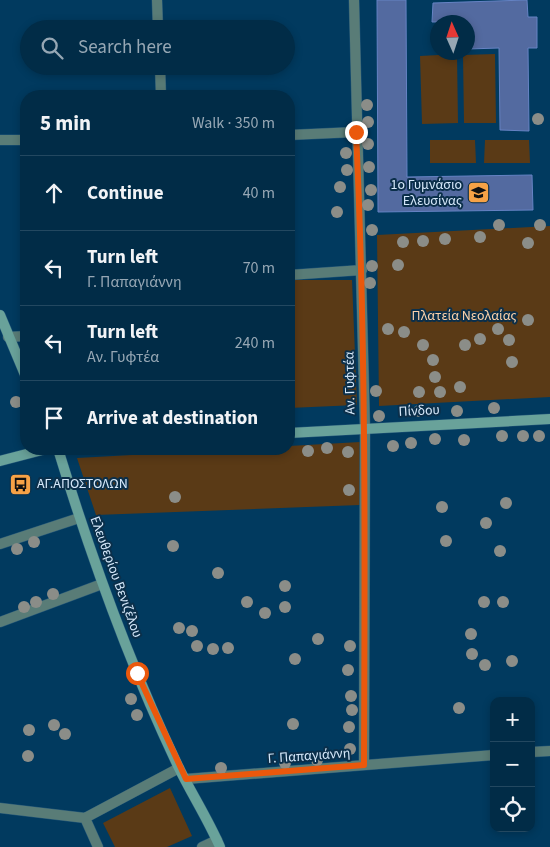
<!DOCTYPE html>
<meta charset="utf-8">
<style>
:root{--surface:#012c47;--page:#0b344e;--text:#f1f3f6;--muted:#96a7b4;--line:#234860}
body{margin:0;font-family:"Source Sans 3",sans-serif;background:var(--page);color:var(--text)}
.controls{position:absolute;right:15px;bottom:15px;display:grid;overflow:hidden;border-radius:10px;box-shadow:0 2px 8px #0003}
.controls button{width:45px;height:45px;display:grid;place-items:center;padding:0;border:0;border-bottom:1px solid var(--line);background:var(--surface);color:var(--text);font:25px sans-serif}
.compass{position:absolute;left:430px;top:15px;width:45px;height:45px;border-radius:50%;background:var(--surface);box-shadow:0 2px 8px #0003;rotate:357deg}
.stop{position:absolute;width:15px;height:15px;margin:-11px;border:4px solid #ea580c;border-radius:50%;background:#fff}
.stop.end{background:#ea580c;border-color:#fff;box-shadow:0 1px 5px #0008}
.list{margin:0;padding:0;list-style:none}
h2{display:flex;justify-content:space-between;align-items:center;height:65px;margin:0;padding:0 20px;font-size:21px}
h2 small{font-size:16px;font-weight:400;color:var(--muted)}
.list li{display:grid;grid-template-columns:32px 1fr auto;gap:15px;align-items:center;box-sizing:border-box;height:75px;padding:0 20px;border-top:1px solid var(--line)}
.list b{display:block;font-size:19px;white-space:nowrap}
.list p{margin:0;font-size:16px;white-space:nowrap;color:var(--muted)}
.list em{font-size:16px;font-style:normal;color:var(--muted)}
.icon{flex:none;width:28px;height:28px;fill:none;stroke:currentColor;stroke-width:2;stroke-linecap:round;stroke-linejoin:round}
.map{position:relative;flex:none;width:550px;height:847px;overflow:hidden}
.search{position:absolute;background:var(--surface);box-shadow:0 2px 8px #0003;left:20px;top:20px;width:275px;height:55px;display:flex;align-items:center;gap:12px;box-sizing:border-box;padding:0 18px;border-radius:28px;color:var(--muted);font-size:19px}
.panel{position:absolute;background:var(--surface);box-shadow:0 2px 8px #0003;left:20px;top:90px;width:275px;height:365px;border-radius:20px}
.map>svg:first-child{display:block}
.green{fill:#5a3a16}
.building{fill:#536aa0;stroke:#6683c4}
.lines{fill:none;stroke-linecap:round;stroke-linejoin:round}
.street-casing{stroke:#235678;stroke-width:11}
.secondary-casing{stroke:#235678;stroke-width:11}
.street{stroke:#597c77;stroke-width:10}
.secondary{stroke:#69a29a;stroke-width:10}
.tree{fill:#8b8d88}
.route{stroke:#ea580c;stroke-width:6}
.labels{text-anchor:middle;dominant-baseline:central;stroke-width:4;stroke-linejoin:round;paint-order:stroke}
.poi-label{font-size:14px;fill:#d5e8fa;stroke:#0b2f4a;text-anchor:end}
.park-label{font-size:14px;fill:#fcd1a9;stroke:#0b2f4a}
.street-label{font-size:14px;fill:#d5e8fa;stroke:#0b2f4a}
</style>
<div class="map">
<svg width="550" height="847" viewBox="0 0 550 847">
<rect width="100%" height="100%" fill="#013a5f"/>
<path class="green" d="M457,54L458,123L422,124L420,56Z
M495,54L496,123H464L463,55Z
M430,140H475L476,163H430Z
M485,140H529L530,163H484Z
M550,226V397L379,406L377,235Z
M289,280H352L357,405L289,408Z
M360,442V505L96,515L77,458L241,449H289V446Z
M170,788L192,836L167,847H115L103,823Z"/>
<path class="building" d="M377,0H406L407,177L532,175L533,210L378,212Z
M527,0L528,17H537V48H528L529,131L500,130L499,48L468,49V22H432L433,3Z"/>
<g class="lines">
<defs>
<path id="street" d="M157,0L158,29
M354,0L365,428L364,765
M160,66L161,96
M289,135L356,132
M0,140H26
M289,275L362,270
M8,337L26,336
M0,544L79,518
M0,622L102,584
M531,752L550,751
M186,779L494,755
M0,808L85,818L98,847
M85,818L179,768
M202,847L217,840"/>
<path id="secondary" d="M0,315L26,377
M289,433L550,419
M58,449C91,557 129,663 178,766C191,793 208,819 220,847
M0,461L46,449"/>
</defs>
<use href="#street" class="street-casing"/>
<use href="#secondary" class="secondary-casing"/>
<use href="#street" class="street"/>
<use href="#secondary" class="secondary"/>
</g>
<g class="tree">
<circle cx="367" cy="105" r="6"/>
<circle cx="538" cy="119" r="6"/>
<circle cx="368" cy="122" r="6"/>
<circle cx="368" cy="144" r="6"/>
<circle cx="346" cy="153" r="6"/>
<circle cx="369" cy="167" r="6"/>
<circle cx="347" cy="170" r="6"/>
<circle cx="340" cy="187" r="6"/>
<circle cx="371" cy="190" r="6"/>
<circle cx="368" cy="205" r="6"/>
<circle cx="337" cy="212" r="6"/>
<circle cx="499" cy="225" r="6"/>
<circle cx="540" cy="225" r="6"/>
<circle cx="372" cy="230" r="6"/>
<circle cx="480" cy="237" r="6"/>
<circle cx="445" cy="239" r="6"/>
<circle cx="423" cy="241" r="6"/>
<circle cx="403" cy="242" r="6"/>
<circle cx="528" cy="243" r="6"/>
<circle cx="398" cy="265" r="6"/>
<circle cx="372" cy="266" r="6"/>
<circle cx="370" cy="283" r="6"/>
<circle cx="528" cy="320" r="6"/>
<circle cx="388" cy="329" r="6"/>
<circle cx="498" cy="329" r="6"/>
<circle cx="404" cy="332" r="6"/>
<circle cx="480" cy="339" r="6"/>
<circle cx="509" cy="340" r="6"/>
<circle cx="423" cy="345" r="6"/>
<circle cx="465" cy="345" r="6"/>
<circle cx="433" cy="360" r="6"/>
<circle cx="512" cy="362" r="6"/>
<circle cx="435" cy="377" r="6"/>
<circle cx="460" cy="387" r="6"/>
<circle cx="376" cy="391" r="6"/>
<circle cx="419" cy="392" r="6"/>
<circle cx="440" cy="392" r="6"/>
<circle cx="16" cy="402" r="6"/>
<circle cx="494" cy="408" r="6"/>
<circle cx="419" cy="411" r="6"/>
<circle cx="457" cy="411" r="6"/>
<circle cx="379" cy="416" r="6"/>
<circle cx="502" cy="436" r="6"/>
<circle cx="523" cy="436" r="6"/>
<circle cx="539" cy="436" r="6"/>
<circle cx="435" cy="439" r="6"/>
<circle cx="464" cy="440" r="6"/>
<circle cx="411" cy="443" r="6"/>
<circle cx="393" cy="446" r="6"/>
<circle cx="327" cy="448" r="6"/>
<circle cx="308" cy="451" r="6"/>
<circle cx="348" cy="452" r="6"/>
<circle cx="349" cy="490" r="6"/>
<circle cx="175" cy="497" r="6"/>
<circle cx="506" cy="503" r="6"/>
<circle cx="442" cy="507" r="6"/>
<circle cx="486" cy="523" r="6"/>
<circle cx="446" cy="541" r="6"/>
<circle cx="34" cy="542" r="6"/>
<circle cx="173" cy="546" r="6"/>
<circle cx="17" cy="549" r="6"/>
<circle cx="500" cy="551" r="6"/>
<circle cx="218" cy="573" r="6"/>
<circle cx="285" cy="586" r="6"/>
<circle cx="53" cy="594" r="6"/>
<circle cx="36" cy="602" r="6"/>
<circle cx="247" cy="602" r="6"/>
<circle cx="484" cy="602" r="6"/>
<circle cx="503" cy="602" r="6"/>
<circle cx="24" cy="607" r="6"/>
<circle cx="285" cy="607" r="6"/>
<circle cx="265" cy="613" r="6"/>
<circle cx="179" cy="628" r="6"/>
<circle cx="192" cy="631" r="6"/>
<circle cx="471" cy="634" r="6"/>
<circle cx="318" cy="639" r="6"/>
<circle cx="197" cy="646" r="6"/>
<circle cx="350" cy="646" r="6"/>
<circle cx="228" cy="648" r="6"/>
<circle cx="213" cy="649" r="6"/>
<circle cx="472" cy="654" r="6"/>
<circle cx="295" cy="659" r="6"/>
<circle cx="512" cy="661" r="6"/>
<circle cx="485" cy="665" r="6"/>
<circle cx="348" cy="670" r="6"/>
<circle cx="351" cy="696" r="6"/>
<circle cx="131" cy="699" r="6"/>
<circle cx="459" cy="708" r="6"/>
<circle cx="352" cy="710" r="6"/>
<circle cx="137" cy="715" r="6"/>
<circle cx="293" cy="724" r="6"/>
<circle cx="54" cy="725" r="6"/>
<circle cx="349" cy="727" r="6"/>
<circle cx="29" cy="730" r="6"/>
<circle cx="65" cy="734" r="6"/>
<circle cx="350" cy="749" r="6"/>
<circle cx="28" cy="756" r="6"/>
<circle cx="317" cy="760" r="6"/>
<circle cx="285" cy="763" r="6"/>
<circle cx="221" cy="768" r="6"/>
</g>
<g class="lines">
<path class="route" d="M137,673L186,779L364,765C365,554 366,343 356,132"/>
</g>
<defs>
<symbol id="school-square" viewBox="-11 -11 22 22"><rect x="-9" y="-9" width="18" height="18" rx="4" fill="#f6a246" stroke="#0b2f4a"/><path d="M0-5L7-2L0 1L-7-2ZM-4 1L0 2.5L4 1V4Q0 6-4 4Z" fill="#111"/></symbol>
<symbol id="bus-square" viewBox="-11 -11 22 22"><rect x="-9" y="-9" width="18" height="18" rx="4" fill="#f6a246" stroke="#0b2f4a"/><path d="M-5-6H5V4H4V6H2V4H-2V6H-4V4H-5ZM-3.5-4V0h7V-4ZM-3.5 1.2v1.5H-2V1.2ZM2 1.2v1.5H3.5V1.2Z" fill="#111"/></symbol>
</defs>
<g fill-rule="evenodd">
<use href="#school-square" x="466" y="180" width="25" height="25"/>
<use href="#bus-square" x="8" y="472" width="25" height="25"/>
</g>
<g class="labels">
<g class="poi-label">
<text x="462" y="185">1ο Γυμνάσιο<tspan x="462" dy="16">Ελευσίνας</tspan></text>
<text x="37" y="484" text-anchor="start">ΑΓ.ΑΠΟΣΤΟΛΩΝ</text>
</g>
<g class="park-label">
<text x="464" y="316">Πλατεία Νεολαίας</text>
</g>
<g class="street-label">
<text transform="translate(350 383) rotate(-91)">Αν. Γυφτέα</text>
<text transform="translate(419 411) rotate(-3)">Πίνδου</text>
<text transform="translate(116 577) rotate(70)">Ελευθερίου Βενιζέλου</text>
<text transform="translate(309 756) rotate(-4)">Γ. Παπαγιάννη</text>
</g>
</g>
</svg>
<div class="controls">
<button>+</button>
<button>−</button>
<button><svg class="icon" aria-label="locate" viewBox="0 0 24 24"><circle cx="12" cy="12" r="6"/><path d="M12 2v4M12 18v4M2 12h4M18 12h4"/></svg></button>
</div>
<svg class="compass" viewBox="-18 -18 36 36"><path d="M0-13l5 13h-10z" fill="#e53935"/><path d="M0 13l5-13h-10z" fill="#96a7b4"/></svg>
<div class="stop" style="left:137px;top:673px"></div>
<div class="stop end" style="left:356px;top:132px"></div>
<div class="search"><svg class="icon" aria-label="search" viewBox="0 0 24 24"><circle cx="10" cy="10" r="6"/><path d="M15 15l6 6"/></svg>Search here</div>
<section class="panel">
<h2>5 min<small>Walk · 350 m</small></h2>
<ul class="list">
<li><svg class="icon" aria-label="ahead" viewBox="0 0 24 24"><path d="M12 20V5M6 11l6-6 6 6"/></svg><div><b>Continue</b></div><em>40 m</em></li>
<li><svg class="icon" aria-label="left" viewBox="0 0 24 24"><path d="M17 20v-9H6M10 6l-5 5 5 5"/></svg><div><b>Turn left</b><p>Γ. Παπαγιάννη</p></div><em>70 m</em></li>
<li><svg class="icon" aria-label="left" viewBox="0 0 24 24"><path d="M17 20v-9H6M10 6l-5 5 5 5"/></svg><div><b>Turn left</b><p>Αν. Γυφτέα</p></div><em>240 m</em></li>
<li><svg class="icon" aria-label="arrive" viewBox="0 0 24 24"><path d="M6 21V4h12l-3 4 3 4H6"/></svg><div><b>Arrive at destination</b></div></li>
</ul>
</section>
</div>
